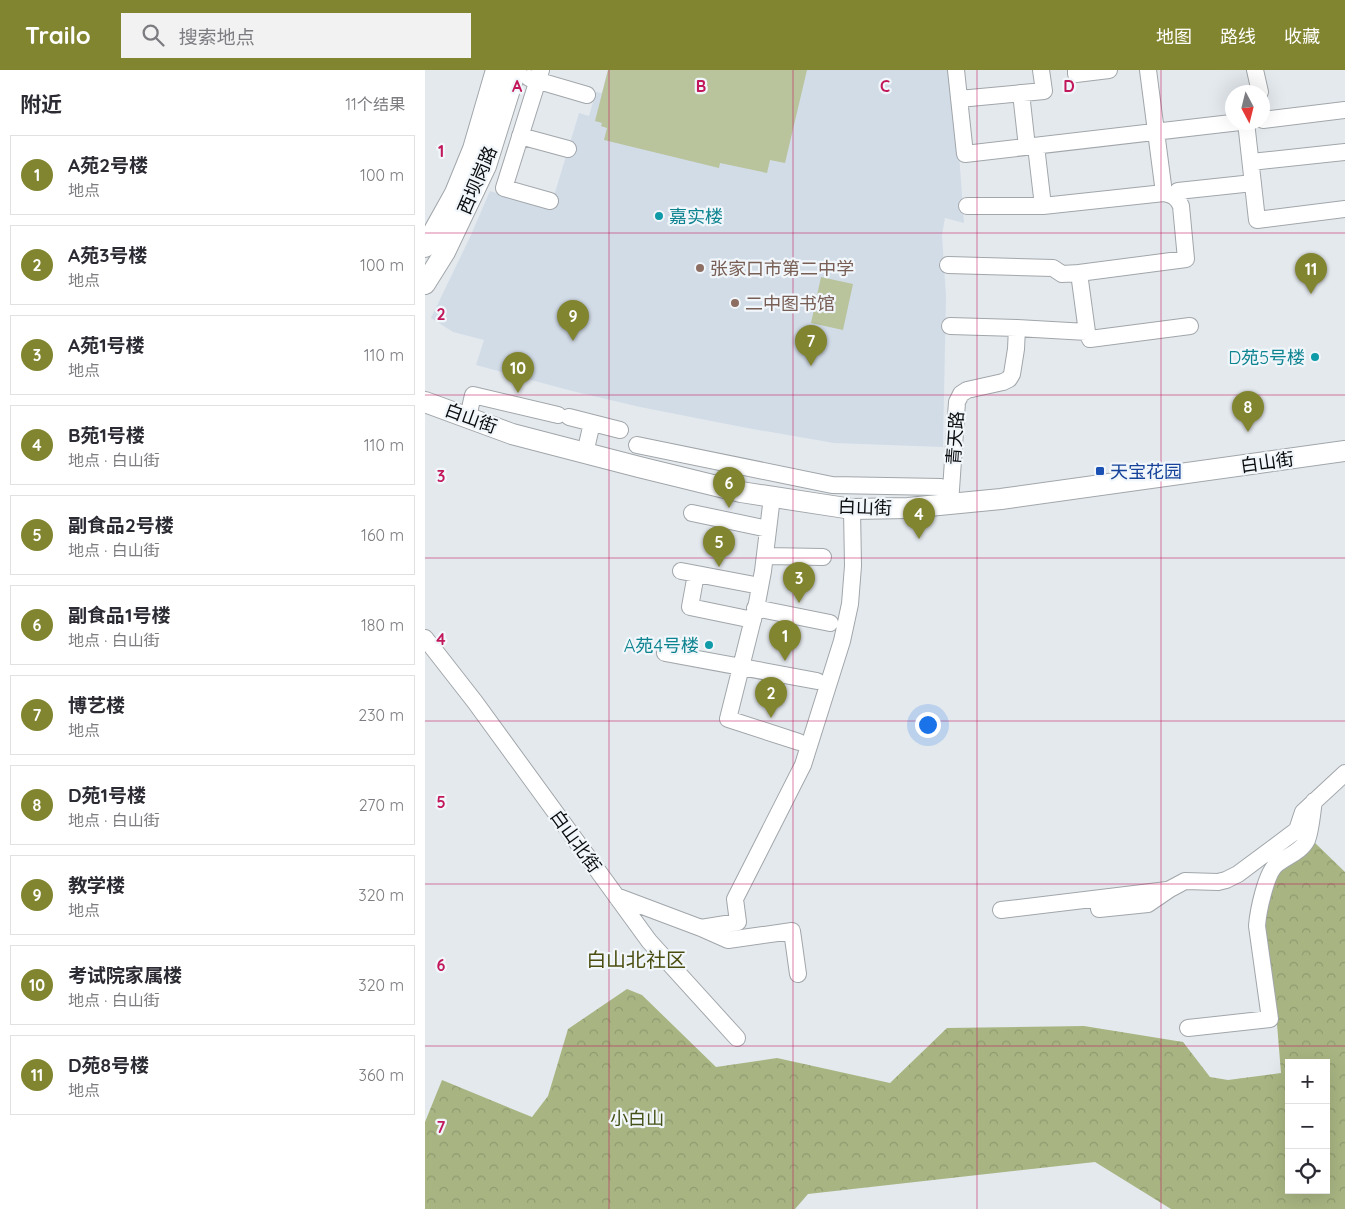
<!DOCTYPE html>
<html lang="zh">
<meta charset="utf-8">
<style>
:root{--surface:#fff;--page:#f2f2f3;--text:#2b2b33;--muted:#7c7c81;--line:#e1e1e2;--accent:#82852f}
body{margin:0;font-family:Quicksand,"Noto Sans SC",sans-serif;background:var(--page);color:var(--text)}
.controls{position:absolute;right:15px;bottom:15px;display:grid;overflow:hidden;border-radius:0px;box-shadow:0 5px 20px #0002}
.controls button{width:45px;height:45px;display:grid;place-items:center;padding:0;border:0;border-bottom:1px solid var(--line);background:var(--surface);color:var(--text);font:25px sans-serif}
.compass{position:absolute;left:800px;top:15px;width:45px;height:45px;border-radius:50%;background:var(--surface);box-shadow:0 5px 20px #0002;rotate:173deg}
.you{position:absolute;left:502px;top:654px;width:18px;height:18px;margin:-12px;border:4px solid #fff;border-radius:50%;background:#1a73e8;box-shadow:0 0 0 8px #1a73e833}
.badge{display:grid;place-items:center;width:32px;height:32px;border-radius:50%;background:var(--accent);color:#fff;font-size:16px;font-weight:700}
.pin{position:absolute;translate:-50% -41px;filter:drop-shadow(0 1px 2px #0008)}
.pin::after{content:'';position:absolute;top:26px;width:18px;height:15px;background:inherit;clip-path:polygon(0 0,100% 0,50% 100%)}
.list{margin:0;padding:0;list-style:none}
h2{display:flex;justify-content:space-between;align-items:center;height:65px;margin:0;padding:0 20px;font-size:21px}
h2 small{font-size:16px;font-weight:400;color:var(--muted)}
.list li{display:grid;grid-template-columns:32px 1fr auto;gap:15px;align-items:center;box-sizing:border-box;height:80px;margin:0 10px 10px;padding:0 10px;border:1px solid var(--line);border-radius:0px}
.list b{display:block;font-size:19px;white-space:nowrap}
.list p{margin:0;font-size:16px;white-space:nowrap;color:var(--muted)}
.list em{font-size:16px;font-style:normal;color:var(--muted)}
.icon{flex:none;width:28px;height:28px;fill:none;stroke:currentColor;stroke-width:2;stroke-linecap:round;stroke-linejoin:round}
.map{position:relative;flex:none;width:920px;height:1139px;overflow:hidden}
header{display:flex;align-items:center;gap:30px;box-sizing:border-box;height:70px;padding:0 25px;background:var(--accent);color:#fff}
header strong{font-size:24px}
nav{display:flex;gap:28px;margin-inline-start:auto;font-size:18px}
.search{width:350px;height:45px;background:var(--page);display:flex;align-items:center;gap:12px;box-sizing:border-box;padding:0 18px;border-radius:0px;color:var(--muted);font-size:19px}
main{display:flex}
aside{flex:1;background:var(--surface)}
.map>svg:first-child{display:block}
.built{fill:#d2dce7}
.forest{fill:url(#forest-crowns);fill-rule:evenodd}
.pitch{fill:#b9c39c}
.lines{fill:none;stroke-linecap:round;stroke-linejoin:round}
.minor-casing{stroke:#a1a6aa;stroke-width:18}
.major-casing{stroke:#a1a6aa;stroke-width:22}
.minor{stroke:#fff;stroke-width:16}
.major{stroke:#fff;stroke-width:20}
.grid{fill:none;stroke:#c2185b;stroke-width:1;stroke-opacity:0.55}
.culture-dot{fill:#0f9aa8;stroke:#f1f6fb;stroke-width:2}
.education-dot{fill:#8d6e63;stroke:#f1f6fb;stroke-width:2}
.transit-dot{fill:#1a4fb4;stroke:#f1f6fb;stroke-width:2}
.labels{text-anchor:middle;dominant-baseline:central;stroke-width:4.5;stroke-linejoin:round;paint-order:stroke}
.street-label{font-size:18px;fill:#0a0c0d;stroke:#f1f6fb}
.culture-label{font-size:18px;fill:#0d838f;stroke:#f1f6fb;text-anchor:end}
.education-label{font-size:18px;fill:#785e54;stroke:#f1f6fb;text-anchor:start}
.transit-label{font-size:18px;fill:#164399;stroke:#f1f6fb;text-anchor:start}
.park-label{font-size:18px;fill:#455117;stroke:#f1f6fb}
.quarter-label{font-size:20px;fill:#4c4e11;stroke:#f1f6fb}
.grid-label{font-size:16px;text-anchor:middle;font-weight:bold;fill:#c2185b;stroke:#f1f6fb;stroke-width:4.5;stroke-linejoin:round;paint-order:stroke}
</style>
<header>
<strong>Trailo</strong>
<div class="search"><svg class="icon" aria-label="search" viewBox="0 0 24 24"><circle cx="10" cy="10" r="6"/><path d="M15 15l6 6"/></svg>搜索地点</div>
<nav><a>地图</a><a>路线</a><a>收藏</a></nav>
</header>
<main>
<aside>
<h2>附近<small>11个结果</small></h2>
<ul class="list">
<li><span class="badge">1</span><div><b>A苑2号楼</b><p>地点</p></div><em>100 m</em></li>
<li><span class="badge">2</span><div><b>A苑3号楼</b><p>地点</p></div><em>100 m</em></li>
<li><span class="badge">3</span><div><b>A苑1号楼</b><p>地点</p></div><em>110 m</em></li>
<li><span class="badge">4</span><div><b>B苑1号楼</b><p>地点 · 白山街</p></div><em>110 m</em></li>
<li><span class="badge">5</span><div><b>副食品2号楼</b><p>地点 · 白山街</p></div><em>160 m</em></li>
<li><span class="badge">6</span><div><b>副食品1号楼</b><p>地点 · 白山街</p></div><em>180 m</em></li>
<li><span class="badge">7</span><div><b>博艺楼</b><p>地点</p></div><em>230 m</em></li>
<li><span class="badge">8</span><div><b>D苑1号楼</b><p>地点 · 白山街</p></div><em>270 m</em></li>
<li><span class="badge">9</span><div><b>教学楼</b><p>地点</p></div><em>320 m</em></li>
<li><span class="badge">10</span><div><b>考试院家属楼</b><p>地点 · 白山街</p></div><em>320 m</em></li>
<li><span class="badge">11</span><div><b>D苑8号楼</b><p>地点</p></div><em>360 m</em></li>
</ul>
</aside>
<div class="map">
<svg width="920" height="1139" viewBox="0 0 920 1139">
<defs>
<pattern id="forest-crowns" width="20" height="18" patternUnits="userSpaceOnUse" patternTransform="scale(1.25)"><rect width="20" height="18" fill="#a8b582"/><path d="M2 6a3 3 0 1 1 6 0M12 15a3 3 0 1 1 6 0" fill="none" stroke="#8f9a6f"/></pattern>
</defs>
<rect width="100%" height="100%" fill="#e4e9ee"/>
<path class="built" d="M183,0H528L539,153L520,148L517,165L521,226L518,377L409,373L322,358L215,337L147,321L51,295L59,270L28,262L6,248L45,167L65,121L125,139L154,43L164,46L171,22L177,23Z"/>
<path class="forest" d="M887,770L920,802V1139H746L670,1092L383,1124L370,1139H0V1052L17,1010L107,1047L123,1026L143,959L202,919L217,925L291,997L352,988L465,1013L522,958L659,956L758,972L785,1007L803,1010L856,1003L851,942L837,863L839,840L853,801ZM864,993H901V1120H864Z"/>
<path class="pitch" d="M183,0H382L360,93L345,90L342,103L295,93L294,98L179,70L182,58L176,56L177,53L170,51Z
M396,207L428,214L418,260L386,253Z"/>
<g class="lines">
<defs>
<path id="minor" d="M116,0L79,118L125,131
M531,0L540,84L815,52
M651,0V4L684,0
M830,0L835,22
M104,8L162,25
M596,23L602,77
M534,29L619,21L616,0
M838,50L920,40
M821,52L832,150L920,139
M95,66L143,79
M611,76L618,136
M826,92L920,82
M750,126L753,121L828,113
M542,136H618L739,123
M523,195L628,198L637,204L654,203
M525,256L592,258
M662,262L665,269L765,256
M43,347L48,325L133,345
M144,347L195,360
M212,375L407,415L516,417
M160,383L167,353
M347,427L338,501L332,533L303,649L374,672
M525,434L532,332L536,324L542,320L578,312L584,309L587,304L591,279L592,258L662,262L654,203L761,189L756,136C752,127 748,125 739,123L723,0
M267,443L343,459
M340,486L398,487
M256,501L335,516
M271,504L265,537L328,550
M330,538L405,553
M0,568L50,632L224,871L312,968
M240,583L392,611
M191,826L276,858L313,852L310,829L378,695L417,571L425,534L428,496L427,439
M674,839L723,834L745,819L760,811L793,812L801,810L813,804L872,760L878,742L920,703
M576,840L742,820
M276,858L303,870L367,861L373,904
M763,958L845,949L832,856C833,842 841,802 852,794C862,786 876,782 882,770C886,760 887,743 889,731"/>
<path id="major" d="M0,177L30,123L48,79L71,0
M0,214L20,182L61,96L91,0
M0,332L87,364L214,397L316,422L427,439L483,438L576,429L920,381"/>
</defs>
<use href="#minor" class="minor-casing"/>
<use href="#major" class="major-casing"/>
<use href="#minor" class="minor"/>
<use href="#major" class="major"/>
</g>
<path class="grid" d="M184,0V1139M368,0V1139M552,0V1139M736,0V1139M0,163H920M0,325H920M0,488H920M0,651H920M0,814H920M0,976H920"/>
<g class="culture-dot">
<circle cx="234" cy="146" r="5"/>
<circle cx="890" cy="287" r="5"/>
<circle cx="284" cy="575" r="5"/>
</g>
<g class="education-dot">
<circle cx="275" cy="198" r="5"/>
<circle cx="310" cy="233" r="5"/>
</g>
<rect class="transit-dot" x="670" y="396" width="10" height="10" rx="2.5"/>
<g class="labels">
<g class="street-label">
<text transform="translate(52 110) rotate(-67)">西坝岗路</text>
<text transform="translate(46 348) rotate(20)">白山街</text>
<text transform="translate(530 368) rotate(-86)">青天路</text>
<text transform="translate(842 392) rotate(-8)">白山街</text>
<text transform="translate(440 437) rotate(2)">白山街</text>
<text transform="translate(151 771) rotate(54)">白山北街</text>
</g>
<g class="culture-label">
<text x="244" y="146" text-anchor="start">嘉实楼</text>
<text x="880" y="287">D苑5号楼</text>
<text x="274" y="575">A苑4号楼</text>
</g>
<g class="education-label">
<text x="285" y="198">张家口市第二中学</text>
<text x="320" y="233">二中图书馆</text>
</g>
<g class="transit-label">
<text x="685" y="401">天宝花园</text>
</g>
<g class="park-label">
<text x="212" y="1048">小白山</text>
</g>
<g class="quarter-label">
<text x="211" y="889">白山北社区</text>
</g>
</g>
<g class="grid-label">
<text x="92" y="22">A</text>
<text x="276" y="22">B</text>
<text x="460" y="22">C</text>
<text x="644" y="22">D</text>
<text x="16" y="87">1</text>
<text x="16" y="250">2</text>
<text x="16" y="412">3</text>
<text x="16" y="575">4</text>
<text x="16" y="738">5</text>
<text x="16" y="901">6</text>
<text x="16" y="1063">7</text>
</g>
</svg>
<div class="controls">
<button>+</button>
<button>−</button>
<button><svg class="icon" aria-label="locate" viewBox="0 0 24 24"><circle cx="12" cy="12" r="6"/><path d="M12 2v4M12 18v4M2 12h4M18 12h4"/></svg></button>
</div>
<svg class="compass" viewBox="-18 -18 36 36"><path d="M0-13l5 13h-10z" fill="#e53935"/><path d="M0 13l5-13h-10z" fill="#7c7c81"/></svg>
<div class="you"></div>
<div class="pin badge" style="left:360px;top:591px">1</div>
<div class="pin badge" style="left:346px;top:648px">2</div>
<div class="pin badge" style="left:374px;top:533px">3</div>
<div class="pin badge" style="left:494px;top:469px">4</div>
<div class="pin badge" style="left:294px;top:497px">5</div>
<div class="pin badge" style="left:304px;top:438px">6</div>
<div class="pin badge" style="left:386px;top:296px">7</div>
<div class="pin badge" style="left:823px;top:362px">8</div>
<div class="pin badge" style="left:148px;top:271px">9</div>
<div class="pin badge" style="left:93px;top:323px">10</div>
<div class="pin badge" style="left:886px;top:224px">11</div>
</div>
</main>
